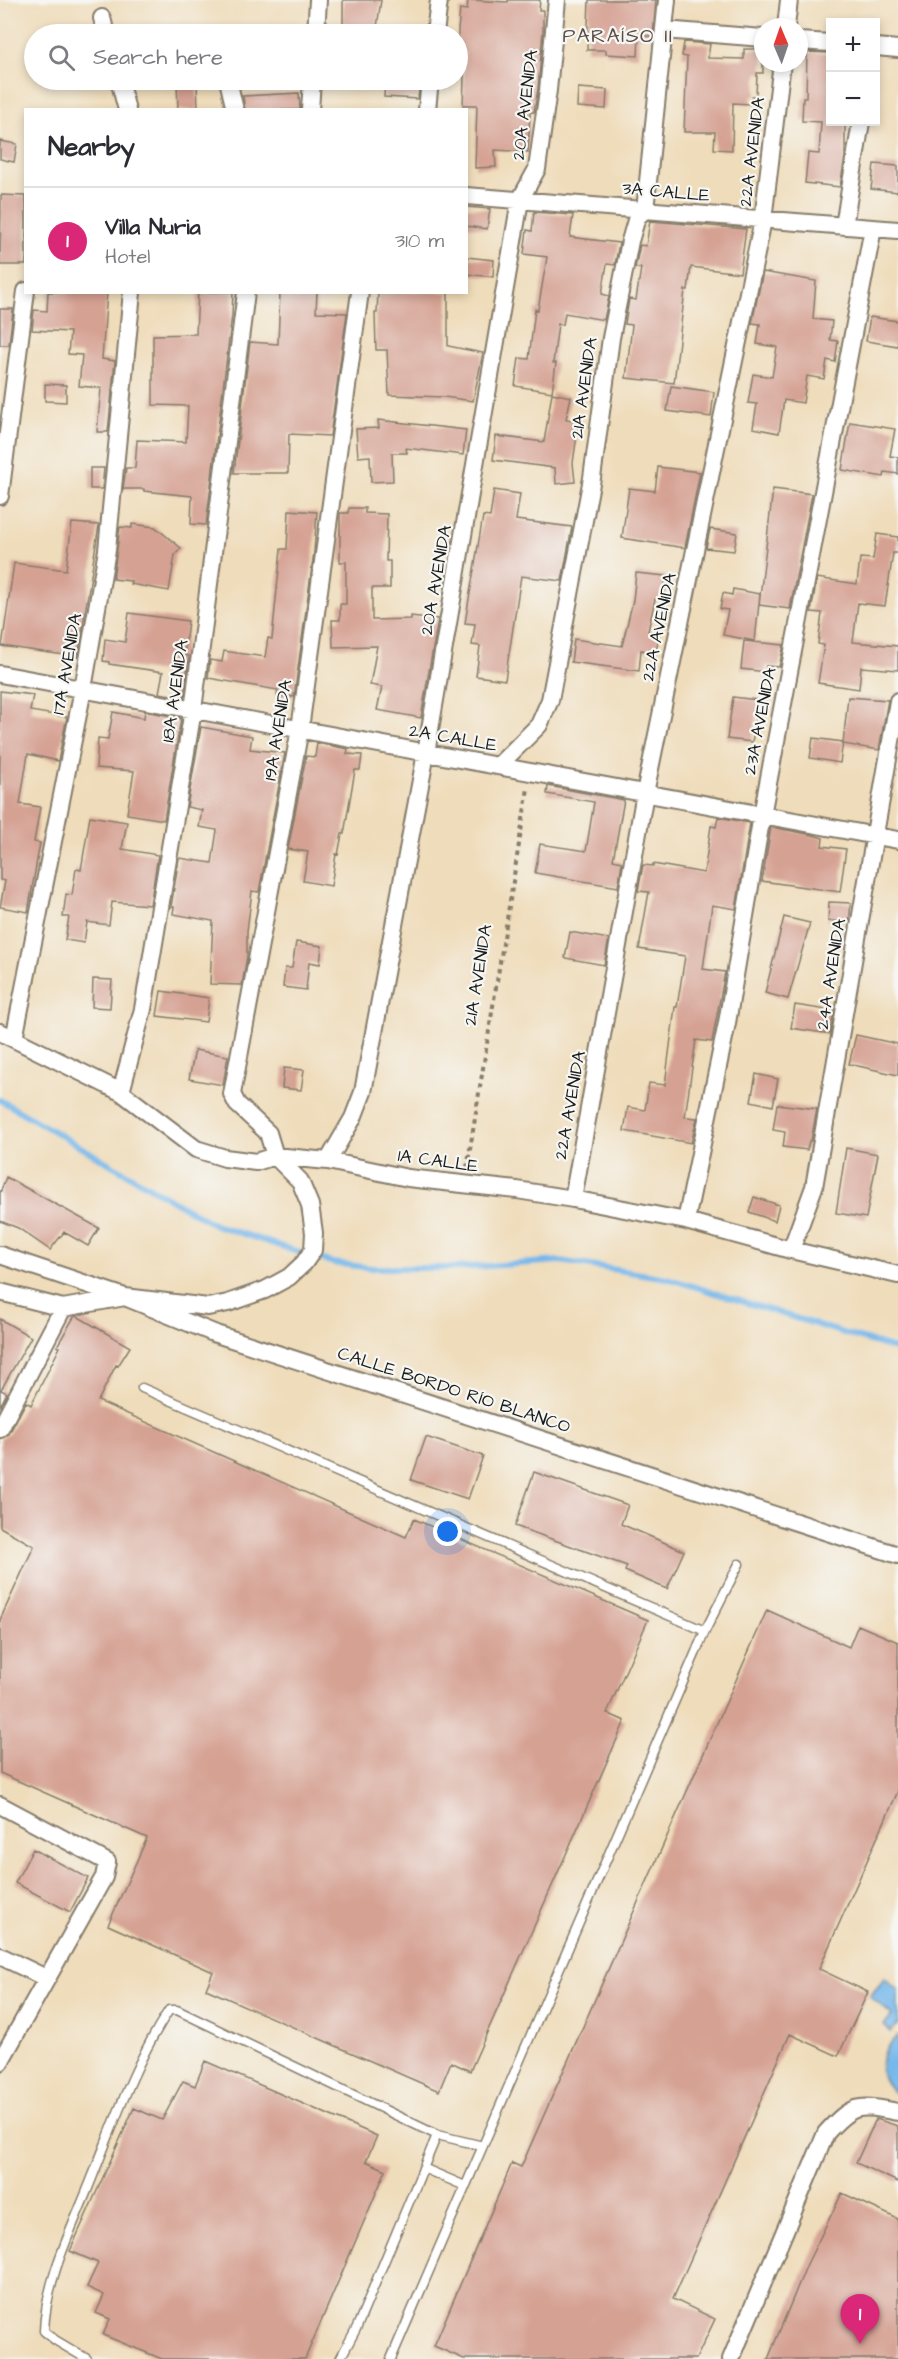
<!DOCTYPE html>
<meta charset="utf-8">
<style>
:root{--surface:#fff;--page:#f7f7f7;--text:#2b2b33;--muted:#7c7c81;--line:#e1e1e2;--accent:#db2777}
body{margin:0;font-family:"Architects Daughter",sans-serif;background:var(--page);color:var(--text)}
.controls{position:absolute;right:18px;top:18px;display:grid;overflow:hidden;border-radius:0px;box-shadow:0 3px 9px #0003}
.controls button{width:54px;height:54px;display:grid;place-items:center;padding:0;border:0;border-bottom:2px solid var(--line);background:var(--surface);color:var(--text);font:30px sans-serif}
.compass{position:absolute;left:754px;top:18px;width:54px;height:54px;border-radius:50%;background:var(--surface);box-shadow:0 3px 9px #0003;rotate:358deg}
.you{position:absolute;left:448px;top:1532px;width:21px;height:21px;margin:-15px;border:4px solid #fff;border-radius:50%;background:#1a73e8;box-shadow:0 0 0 9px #1a73e833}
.badge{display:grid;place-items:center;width:39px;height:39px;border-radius:50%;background:var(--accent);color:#fff;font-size:20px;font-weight:700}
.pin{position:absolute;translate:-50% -50px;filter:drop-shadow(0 2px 3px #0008)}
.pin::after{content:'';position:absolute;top:32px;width:21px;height:18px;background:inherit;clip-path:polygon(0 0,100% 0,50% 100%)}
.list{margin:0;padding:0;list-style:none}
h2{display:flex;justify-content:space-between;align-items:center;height:78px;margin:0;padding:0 24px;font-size:26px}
h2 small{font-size:20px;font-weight:400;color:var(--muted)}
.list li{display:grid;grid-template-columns:39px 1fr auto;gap:18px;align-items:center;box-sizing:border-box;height:108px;padding:0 24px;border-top:2px solid var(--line)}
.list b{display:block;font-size:22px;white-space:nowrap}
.list p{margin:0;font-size:20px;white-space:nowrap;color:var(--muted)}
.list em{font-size:20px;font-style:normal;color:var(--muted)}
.icon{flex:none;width:33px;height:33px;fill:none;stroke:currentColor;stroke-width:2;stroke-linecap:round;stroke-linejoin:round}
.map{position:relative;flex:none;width:898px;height:2359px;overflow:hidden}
.search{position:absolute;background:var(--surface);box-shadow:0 3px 9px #0003;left:24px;top:24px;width:444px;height:66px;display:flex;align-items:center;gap:15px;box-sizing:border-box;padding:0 21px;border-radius:33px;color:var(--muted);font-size:22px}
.panel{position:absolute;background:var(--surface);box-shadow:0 3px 9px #0003;left:24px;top:108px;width:444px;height:186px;border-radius:0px}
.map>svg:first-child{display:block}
.water{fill:#76b7ea;stroke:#496a83;stroke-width:1.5}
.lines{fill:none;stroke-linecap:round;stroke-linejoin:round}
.stream{stroke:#76b7ea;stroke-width:6}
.building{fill:#d5a193}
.lane-casing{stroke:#867c6b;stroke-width:11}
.street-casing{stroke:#867c6b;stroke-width:20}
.path{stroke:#867c6b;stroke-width:4;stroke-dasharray:4.5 4.5;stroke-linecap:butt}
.lane{stroke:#fff;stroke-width:8}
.street{stroke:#fff;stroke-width:16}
.labels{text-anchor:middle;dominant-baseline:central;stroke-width:4.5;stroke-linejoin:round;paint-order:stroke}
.street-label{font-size:18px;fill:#1c1c1c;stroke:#f6f6f2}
.neighbourhood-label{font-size:20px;letter-spacing:1.5px;fill:#5d4b46;stroke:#f6f6f2}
</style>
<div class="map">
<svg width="898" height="2359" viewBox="0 0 898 2359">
<rect width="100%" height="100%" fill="#f6f6f2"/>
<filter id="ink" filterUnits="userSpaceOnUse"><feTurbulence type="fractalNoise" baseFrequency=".0167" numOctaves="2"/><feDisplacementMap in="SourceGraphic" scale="12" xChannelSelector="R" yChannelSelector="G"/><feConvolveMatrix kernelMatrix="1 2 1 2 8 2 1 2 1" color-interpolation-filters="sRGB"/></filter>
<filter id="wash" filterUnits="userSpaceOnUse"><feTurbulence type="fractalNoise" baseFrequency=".008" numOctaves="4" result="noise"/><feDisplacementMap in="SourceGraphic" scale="24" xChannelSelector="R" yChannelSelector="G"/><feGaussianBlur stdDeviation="1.35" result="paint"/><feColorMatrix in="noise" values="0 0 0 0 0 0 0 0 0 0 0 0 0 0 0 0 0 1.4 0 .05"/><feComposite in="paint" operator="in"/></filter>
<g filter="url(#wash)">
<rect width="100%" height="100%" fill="#efdcba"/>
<path class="water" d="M885,1978L898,1990V2024L891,2032L884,2025L892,2015L870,1996Z
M898,2035V2092L895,2093C873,2075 879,2052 898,2035Z"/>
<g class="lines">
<path class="stream" d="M0,1100L215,1225L333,1263L372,1268H457L560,1261L667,1278L898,1350"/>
</g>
<g id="blocks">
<path class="building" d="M343,0H381L376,34H343Z
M468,0L508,2V0H540L539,10H543V31L538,89L534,112H530L528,152L495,150L496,167L475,168L477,105H463L465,52L458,51V30L460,9L467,10Z
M589,0H656L653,36H639L638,56L606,54V50H587Z
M684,42L710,44L708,58L744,59V49H763V73H757L756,96H752L751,104L733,103L732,150L714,149L715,132H684L687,57L682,56Z
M807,52L831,53V122H845V157L840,187L805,183L808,153L819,154L821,122L802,121L803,98H806Z
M385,80H420L418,99L384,97Z
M197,82L198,110H178L177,83Z
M578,88L607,90L606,109L577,107Z
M299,93L300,110H245L243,96Z
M0,141L17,144L14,162L0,159Z
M874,164L898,166V192L871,189Z
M1,195L26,196V265H0Z
M466,207L490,209L487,229L466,226Z
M534,212L573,215L570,237L619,243L615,265L607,264L602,294L609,296L604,320L565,313L563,325L558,324L553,363H556L552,392L515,386L519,358L529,359L535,309L538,310L547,257L524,254L527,230L532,231Z
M650,221L746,229L740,273L691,267L688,290H685L674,383L626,378L632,325L625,324L629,299L636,300L641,268H635L640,245L646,246Z
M466,257L494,260L493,277L466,274Z
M763,272L816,281L813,319L832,321L830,340L838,341L835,362L827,360L824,379L807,376L803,403L784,400L779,433L753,428L757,404L748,403L753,374L772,377L777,347L757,344L760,324L752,323Z
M48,292H107L102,359L115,361L108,432H97L101,388L79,386L82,355L68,354L70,332L32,330L34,310L47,311Z
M198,292H233L232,315L206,525L191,524L192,496L144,491V489H123L126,468H135L137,440L186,442L188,406L153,405V335L196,334Z
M280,292H317L316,312L347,313L330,436L289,434L288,473H234L250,342L278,344Z
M378,292H448V346L483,353L473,401L444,397L389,395L387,350H376L375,313H377Z
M0,309H13L9,345H0Z
M870,317L898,321V346L866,341Z
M45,384L66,385V402L45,401Z
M671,386L714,392L711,417L667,411Z
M552,393L571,397L566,419L579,421L573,463L575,482L556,484L555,468L493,460L496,436L544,442Z
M378,420L466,430L463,455L406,448L407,453H392L393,481L371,482L370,456L358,457L356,429L379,428Z
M850,422L895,429L890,456L898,457V474L885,472L884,477L842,470Z
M658,467L700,472L685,548L622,538L629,488L655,491Z
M90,468H104L102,489H90Z
M773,489L812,494L790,609L759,605Z
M494,490L520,494L516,520L572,527L562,581L521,576L505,680L476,676L480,646L472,645L475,624L465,623L483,516L490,517Z
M349,508H365V513L387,514L386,561H390V588H372V620L411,619V616L438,619L421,718L377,710L382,687L370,685L377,646L333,647L332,620H340V604H346V562H340V513H348Z
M289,510L317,512L314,552L294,697L277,696L278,690L208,678L210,660L222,662L224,651L265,657L268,638L272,639L281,549H287Z
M72,523L99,525L78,657L2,646L14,563L66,570Z
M132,524L155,527L181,548L175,555L169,591L130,584L131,581L113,579L120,527L132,528Z
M710,529L737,533L734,551L706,548Z
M877,534L898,537V553H893L885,606L858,603L853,642L898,646V670L861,667L859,689L818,683L824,645L818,644L822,613L811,612L817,578L857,584L860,558L873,559Z
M636,573L666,576L664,600L655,599L648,631L659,634L656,653L641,650L639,671L571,662L574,639L622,646L633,600Z
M733,589L760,594L755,641L723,635L728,610L720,609L723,593L732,595Z
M129,613L188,621L184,655L189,656L184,697L159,693L163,672L109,664V662L103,661L105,639L125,642Z
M744,641L784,645L779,667L766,666V672L741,669Z
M0,691L33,695L30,711L67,717L58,761L28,754L20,804L40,807L34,842L40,843L28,912L0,907L5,881L0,880Z
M733,697L765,701L763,716L757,715L752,742L727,739Z
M848,697L888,700L879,750L843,744Z
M145,711L181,718L164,820L127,814L134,771L96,768L98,738L108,739L113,712L144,718Z
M201,727L252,736L250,749L285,753L259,892L252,891L247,931V956L242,985L210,984L213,921L173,914L174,907H171L179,858L212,863L217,830L199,827L202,810L187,807Z
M813,738L843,742L840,763L810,758Z
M317,743L348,749L347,754L362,755L360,770H355L344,834H342L338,855L336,854L331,886L303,881L308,852L288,849L306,756L315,757Z
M548,786L624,800L613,860L622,862L618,887L535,873L540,844L586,851L594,802L547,794Z
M90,816L127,822L122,849L158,855L150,905L112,902L109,925L87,922L84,943L65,940L69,917H63L66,894L72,895L76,869L81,870Z
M718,817L750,823L736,909L712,905L703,969L725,972L712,1042L696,1040L685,1117L697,1118L691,1143L624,1131L628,1107L645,1110L649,1083L665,1085L675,1007H677L685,956L639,949L649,892L638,891L643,865L653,866V864L704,873L711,826L716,827Z
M771,827L813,835L823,838L822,846L846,849L840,892L762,881Z
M829,902L851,903L849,922L828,921Z
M784,917L810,923L788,999L765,993Z
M570,932L609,939L604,965L565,958Z
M296,942L322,946L320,964L309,962L306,990L283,987L285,968H292Z
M93,979L112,980L110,1008L92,1007Z
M161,991L209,998L206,1022L157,1016Z
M795,1005L834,1011L830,1034L791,1028Z
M856,1035L898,1044V1075L849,1064Z
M195,1050L228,1056L223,1085L189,1079Z
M284,1068L304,1070L301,1090L282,1088Z
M756,1074L778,1079L773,1106L751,1101Z
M777,1104L817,1109L811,1141H809L807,1150L783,1147L785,1132L773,1130Z
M846,1148L878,1154L866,1218L836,1213Z
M6,1177L99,1228L88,1246L64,1232L50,1250L18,1228L0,1221V1193Z
M754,1197L779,1205L775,1221L749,1212Z
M77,1316L130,1347L118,1366L116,1365L98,1401L406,1537L414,1519L648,1620L607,1713L625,1721L470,2071L451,2062L439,2091L206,1989L213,1972L108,1925L147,1838L0,1773V1620L34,1546L0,1527V1439L9,1434L26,1402L31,1405L60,1347L57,1346L74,1317Z
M0,1319L31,1337L1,1390L7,1393L0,1406Z
M426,1437L483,1456L468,1499L411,1480Z
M534,1472L628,1505L621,1524L684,1551L667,1589L625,1571L627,1566L515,1526Z
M767,1610L849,1647L858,1625L898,1642V1791L819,1969L868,1992L838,2056L790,2034L673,2299L715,2319L696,2359H464L434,2346L512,2163L521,2167Z
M33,1849L88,1878L70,1912L15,1883Z
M205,2061L377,2136L366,2161L386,2170L305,2359H162L103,2335L110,2319L96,2313L104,2295L87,2287L98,2263L70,2251L134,2108L162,2120L183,2081L195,2086Z
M876,2119L898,2126V2182L856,2163Z
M842,2193L898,2219V2359H768L807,2264Z"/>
</g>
</g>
<g filter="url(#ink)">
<use href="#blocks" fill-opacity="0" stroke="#867c6b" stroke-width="1.5"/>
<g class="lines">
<defs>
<path id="lane" d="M142,1388L705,1631
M423,2168L465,2186
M87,2359L55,2340L44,2331C46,2277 73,2227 92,2178C115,2121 135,2062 169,2010H177L437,2135L483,2146
M340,2359L357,2327L437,2135
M391,2359L705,1631L739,1564"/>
<path id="street" d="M102,18L106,34
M786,27L789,0
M664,30L763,38
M316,34L318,0
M435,34L439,0
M799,41L830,43
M876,47L898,49
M119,80L127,110
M228,80L235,110
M310,110L312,80
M427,110L430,80
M466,196L898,230
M844,226L861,122
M0,496L26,291
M0,674L898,840
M498,766L539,725L550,700L592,478L611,338L630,241L637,217L645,210L667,0
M0,1032L121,1092L196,1149L225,1158L256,1162L275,1156L328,1161L408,1178L517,1190L573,1199L686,1221L791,1250L898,1275
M14,1039L83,689L107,550L132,292
M121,1092L143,1009L193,710L246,292
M328,1161L353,1118L363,1092L370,1054L426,753L520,200L537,169L548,90L557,0
M573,1199L645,793L763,220L782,63
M686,1221L727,1023L762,815L873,228
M791,1250L814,1187L898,701
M0,1255L125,1297L216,1334L898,1555
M0,1292L63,1308L125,1297L208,1307L228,1303L265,1290L289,1277L304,1263L313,1250L314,1233L310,1205L300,1181L275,1156L268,1133L237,1104L232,1094L300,729L360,292
M0,1429L63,1308
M0,1805L107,1862L104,1877L0,2062
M0,1956L46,1978
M731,2359L826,2133C854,2102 859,2105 898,2112"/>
</defs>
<use href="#lane" class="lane-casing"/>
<use href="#street" class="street-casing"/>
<path class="path" d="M467,1168L528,788"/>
<use href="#lane" class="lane"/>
<use href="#street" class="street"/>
</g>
</g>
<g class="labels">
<g class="street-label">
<text transform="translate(525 105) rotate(-83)">20A AVENIDA</text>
<text transform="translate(752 152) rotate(-83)">22A AVENIDA</text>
<text transform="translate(666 192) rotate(5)">3A CALLE</text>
<text transform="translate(584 388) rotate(-82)">21A AVENIDA</text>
<text transform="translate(436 580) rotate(-80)">20A AVENIDA</text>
<text transform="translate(659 627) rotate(-78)">22A AVENIDA</text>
<text transform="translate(67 664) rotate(-80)">17A AVENIDA</text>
<text transform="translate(175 691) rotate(-82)">18A AVENIDA</text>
<text transform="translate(760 721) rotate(-79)">23A AVENIDA</text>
<text transform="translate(278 730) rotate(-81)">19A AVENIDA</text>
<text transform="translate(453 738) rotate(10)">2A CALLE</text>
<text transform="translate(831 974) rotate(-81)">24A AVENIDA</text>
<text transform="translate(478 975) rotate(-81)">21A AVENIDA</text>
<text transform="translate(570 1105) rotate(-80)">22A AVENIDA</text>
<text transform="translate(438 1161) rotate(8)">1A CALLE</text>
<text transform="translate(454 1390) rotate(18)">CALLE BORDO RÍO BLANCO</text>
</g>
<g class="neighbourhood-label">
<text x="618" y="36">PARAÍSO II</text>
</g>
</g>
</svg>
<div class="controls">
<button>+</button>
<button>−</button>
</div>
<svg class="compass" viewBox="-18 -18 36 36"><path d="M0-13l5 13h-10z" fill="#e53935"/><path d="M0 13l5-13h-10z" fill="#7c7c81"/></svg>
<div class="you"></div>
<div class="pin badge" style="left:860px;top:2344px">1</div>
<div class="search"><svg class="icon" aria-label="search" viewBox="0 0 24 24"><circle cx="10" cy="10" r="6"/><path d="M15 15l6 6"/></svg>Search here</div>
<section class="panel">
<h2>Nearby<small></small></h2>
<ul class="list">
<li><span class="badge">1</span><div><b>Villa Nuria</b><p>Hotel</p></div><em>310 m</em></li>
</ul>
</section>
</div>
